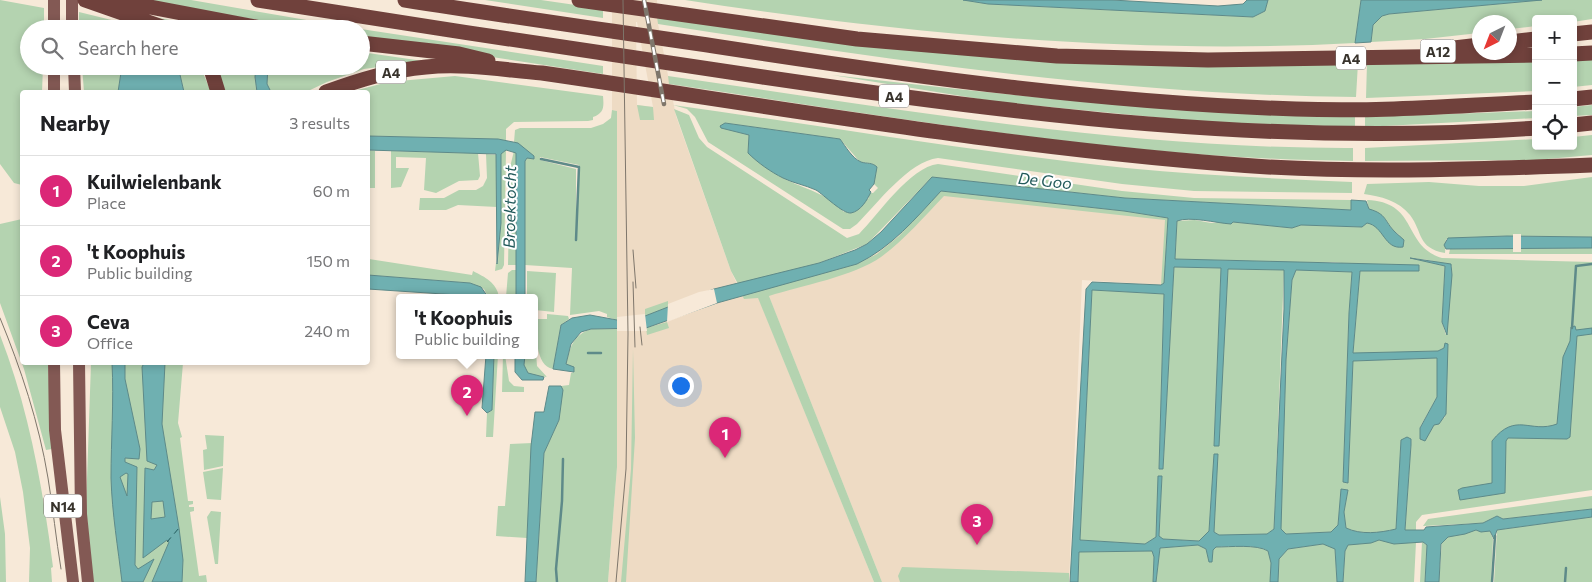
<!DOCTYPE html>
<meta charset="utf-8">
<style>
:root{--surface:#fff;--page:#f6f6f6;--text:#202124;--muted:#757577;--line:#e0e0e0;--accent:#db2777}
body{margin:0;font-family:Commissioner,sans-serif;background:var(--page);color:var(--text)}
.controls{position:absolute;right:15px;top:15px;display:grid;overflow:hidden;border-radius:5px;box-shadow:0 2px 8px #0003}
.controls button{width:45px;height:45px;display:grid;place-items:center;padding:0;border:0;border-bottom:1px solid var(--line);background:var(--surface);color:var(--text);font:25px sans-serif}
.compass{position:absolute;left:1472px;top:15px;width:45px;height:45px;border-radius:50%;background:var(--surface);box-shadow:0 2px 8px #0003;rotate:222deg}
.you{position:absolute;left:680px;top:385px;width:18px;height:18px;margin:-12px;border:4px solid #fff;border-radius:50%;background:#1a73e8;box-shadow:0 0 0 8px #1a73e833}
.badge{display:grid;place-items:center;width:32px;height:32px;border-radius:50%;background:var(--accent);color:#fff;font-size:16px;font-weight:700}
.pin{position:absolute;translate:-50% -41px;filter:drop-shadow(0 1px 2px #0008)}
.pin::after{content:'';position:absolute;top:26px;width:18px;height:15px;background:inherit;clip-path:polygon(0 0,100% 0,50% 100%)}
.popup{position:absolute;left:396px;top:294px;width:142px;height:65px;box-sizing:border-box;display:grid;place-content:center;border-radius:5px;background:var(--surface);filter:drop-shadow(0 1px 4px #0005);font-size:16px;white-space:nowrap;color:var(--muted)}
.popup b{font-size:19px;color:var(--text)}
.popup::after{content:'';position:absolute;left:50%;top:100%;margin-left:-10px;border:10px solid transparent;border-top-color:var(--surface)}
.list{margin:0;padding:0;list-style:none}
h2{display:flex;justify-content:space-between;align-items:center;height:65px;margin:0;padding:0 20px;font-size:21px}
h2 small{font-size:16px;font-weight:400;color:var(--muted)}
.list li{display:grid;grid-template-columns:32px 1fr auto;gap:15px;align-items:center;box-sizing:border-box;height:70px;padding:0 20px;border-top:1px solid var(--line)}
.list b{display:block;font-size:19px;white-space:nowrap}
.list p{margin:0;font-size:16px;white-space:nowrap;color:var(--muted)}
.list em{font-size:16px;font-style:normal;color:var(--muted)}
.icon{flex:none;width:28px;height:28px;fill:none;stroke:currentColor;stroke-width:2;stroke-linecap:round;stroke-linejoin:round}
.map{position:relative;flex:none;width:1592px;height:582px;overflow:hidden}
.search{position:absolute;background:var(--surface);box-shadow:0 2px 8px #0003;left:20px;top:20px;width:350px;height:55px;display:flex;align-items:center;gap:12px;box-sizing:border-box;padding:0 18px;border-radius:28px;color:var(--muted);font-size:19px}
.panel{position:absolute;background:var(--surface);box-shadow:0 2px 8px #0003;left:20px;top:90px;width:350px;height:275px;border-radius:5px}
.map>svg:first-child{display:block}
.built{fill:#eedbc4;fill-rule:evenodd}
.green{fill:#b4d3b0;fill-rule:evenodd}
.water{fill:#6fb0b1;stroke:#5e8a89;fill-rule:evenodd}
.pier{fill:#f7e9d8}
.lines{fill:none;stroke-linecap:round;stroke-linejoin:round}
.stream{stroke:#5e8a89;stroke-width:2.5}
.ferry{stroke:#225a5b;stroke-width:1;stroke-dasharray:6 5;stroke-linecap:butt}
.primary{stroke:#835954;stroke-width:12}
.motorway{stroke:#70413c;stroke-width:15}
.tram{stroke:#7e766b;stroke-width:1}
.rail-casing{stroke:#7e766b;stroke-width:4.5}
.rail{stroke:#fff;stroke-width:2.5;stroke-dasharray:8;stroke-linecap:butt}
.labels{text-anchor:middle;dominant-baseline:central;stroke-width:4;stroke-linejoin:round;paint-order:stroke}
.shield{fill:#fff;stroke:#74706b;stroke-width:1}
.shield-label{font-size:14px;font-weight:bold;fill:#38332c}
.water-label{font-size:16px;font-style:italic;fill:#225a5b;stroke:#fff}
</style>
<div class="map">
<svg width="1592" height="582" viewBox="0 0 1592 582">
<rect width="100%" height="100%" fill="#f7e9d8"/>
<path class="built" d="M612,0H657L658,24L676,116L731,271L742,295L756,292L874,582H608L617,467L615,270L617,195V111L612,110ZM636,22H637L653,107L637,105Z
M941,191L1124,211L1168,218L1164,283L1161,285L1082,280L1069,582H882L766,289L857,264L899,236Z"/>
<path class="green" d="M0,0L44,8V29H29V66H43L42,92H22V185L14,183L0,164Z
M144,0H191L359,29H309Z
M485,0H541L603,9V18Z
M685,0H963L989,4L1253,17L1265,11L1268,0H1361L1355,43C1131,55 906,34 685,0Z
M1542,0H1592V19L1573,22V19H1536V26L1510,29V22H1480L1479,33L1425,39L1371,42L1373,25L1382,16L1389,14Z
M79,12L148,29H79Z
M148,16L219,29H175Z
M657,17L812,39L1358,63L1356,97C1121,95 890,60 658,24Z
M361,29L603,66V74L361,37Z
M361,52L423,61L364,69L327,82L306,92H271L267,84L268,66H361Z
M1592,56V85L1573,87V57Z
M1536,58V91L1366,98L1367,63Z
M82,66H122L118,92H84Z
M178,66H200L211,92H184Z
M214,66H256L255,77L257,92H224Z
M832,75C1006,95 1180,114 1355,117V127L1205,122L998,102Z
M455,76L603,96C604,107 604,113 593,117V120L588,121L514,122L506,129V142L498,139L368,136V92H350L388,82Z
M668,76C894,108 1124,149 1353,148V161C1124,159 895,117 669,84Z
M637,105L653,107L654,120H640Z
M673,105C824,126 974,152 1126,168C1201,175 1276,179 1352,182V193L1194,191L1122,184L938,158C909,161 877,204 857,224L850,229H843L708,142L695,117L687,109ZM725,123L840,139L860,162L873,164L876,171L874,184L878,188L873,193H869V198L844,212C825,192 806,190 783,178C771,172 760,161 748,153L749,135L722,128Z
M1592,105V115L1573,116V107Z
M674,109L689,115L699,138L707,147L847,238L859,234C878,215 910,167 938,164L1122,191L1194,198L1351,200V210L1125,198L932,177L867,244L819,263L738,284L731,271Z
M612,110L617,111V320L607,317V314L599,311L570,315L572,268L525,265V161L530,154L514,142L515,130L520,128H591L603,124L611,118ZM540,157L579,165L576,241V169L540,160Z
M1536,111V118L1365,127V117Z
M1592,135V155L1536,160L1365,161V148L1536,139V146H1573V137Z
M368,150L375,151V188H368Z
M506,150L504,265L502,269L495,271L496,263H498L501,154Z
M391,151L478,153L480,176L478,180L459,181L436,193L424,190L426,158L396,157V168H409L401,187L391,188Z
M514,151L516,153L517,162L516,265H508L510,167Z
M486,154L497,155V207L458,205L446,210H419L420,198H444L459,190H476L483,186L487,178Z
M1592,177V237L1507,236L1446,239L1445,253C1417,248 1423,232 1410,215C1399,201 1380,196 1364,194L1367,184L1429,182L1479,186H1524Z
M941,191L1124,211L1168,218L1164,283L1161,285L1165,220L944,196C924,217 904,240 881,257C854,276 801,286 769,296L882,582H874L758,298L744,299L742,295L857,264L877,254L899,236Z
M1367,200C1419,202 1402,246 1442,258L1592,262V490L1422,515L1416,522V530H1405L1411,445L1401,441L1396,529C1380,533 1361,535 1346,528L1344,512L1348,490L1341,489L1338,525L1331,532L1286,534L1280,529L1286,360L1292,280L1296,270L1352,272L1349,313L1343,482L1348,483L1353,361L1437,358V397L1420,427V439L1425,440L1434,425L1445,417L1447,380L1444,348L1438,351L1353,354L1360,271H1419L1332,262L1295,263L1175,259L1177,221L1195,220L1211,223L1233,222L1292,228L1301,225L1362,227L1367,223L1374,224L1380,231L1400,235C1385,227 1389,214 1369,210ZM1410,258L1428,260L1452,266L1446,335L1442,322L1445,266Z
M22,219V362L48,363L52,449L46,450L24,369L0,303V224Z
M368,248L370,250L369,259L472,275L473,271C485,277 497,283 499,297H488L484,289L470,283L368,275Z
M1592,248V254H1449L1450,249Z
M1174,267L1221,268L1214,445L1218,446L1228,269L1284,270L1274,529L1267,534L1219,535L1214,532L1215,454L1209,531L1199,541L1163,539L1159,537L1162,476H1159L1156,537L1145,544L1080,540L1092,290L1164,294L1159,468L1163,469Z
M512,270H516V297H506L508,273Z
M527,271L556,273L554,312L535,310L534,297H527Z
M668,301V307L645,316V309Z
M547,314L568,316L569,319L561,325L553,369C535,366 537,334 535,319H547Z
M667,322L669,328L647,335L646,328Z
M591,329H617V467L608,582H536L544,453L559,420L561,386L569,385L571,373L574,372L566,365C570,347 573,335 591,329Z
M0,335C29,409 43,489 53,567L51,568L52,582H29L30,548L23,492L15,452L0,407Z
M535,339L537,366L547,377L528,374L524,365L525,355H534Z
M633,349L635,438L626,582H621L631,469Z
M494,355H498L493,437H486L487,413L492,410Z
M503,355H505L509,381L514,386L524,387V392H502Z
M91,363H183L178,423L182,437L180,438L188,501H193V504L189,505V507H194V511L190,512L199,576L206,575L207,582H93L86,508Z
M205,435L224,436L223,466L204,470L203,450L207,449Z
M532,443L527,538L496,536L498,506H505L510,444Z
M223,468L221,500L207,499L203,472Z
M1592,496V509L1503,519L1497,516L1483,523L1423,526L1428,519Z
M0,497L5,534L6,582H0Z
M211,511L221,512L218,564H215L207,517Z
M1592,517V582H1494L1497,530Z
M1472,530L1490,531L1493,539L1491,582H1439L1442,540C1451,534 1463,536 1472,530Z
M1379,540L1395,543L1416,542L1414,582H1343L1345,551L1348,544Z
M1422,542L1427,545L1425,582H1420Z
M1323,544L1335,548L1337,582H1278L1279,559L1288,549Z
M1198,545L1206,549L1209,561L1211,562L1213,550L1216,547C1230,547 1257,544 1268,551L1271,563L1270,582H1156L1160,548Z
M1152,551L1154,557L1153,582H1078L1079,552Z
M902,567L1069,573V582H900L898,576Z"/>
<path class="water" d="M963,0H1112L1218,6L1243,4L1247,0H1268L1265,11L1253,17L988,4Z
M1361,0H1542L1389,14L1382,16L1373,25L1371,42L1355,43Z
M122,66H178L184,92H118Z
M256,66H268L267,84L271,92H257L255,77Z
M725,123L840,139C846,147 852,158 861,162C867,164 872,162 877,167L874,184L869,190L871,192C867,200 861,211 851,213C843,214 824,195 816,190C805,185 793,183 783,178C771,172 758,163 748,153L749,135L721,128L720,126Z
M368,136L498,139L518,143L534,156V159L527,158L525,161V297H516V153L506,150L501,154V223L497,264L496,154L368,150Z
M932,177L1125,198L1351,210V200L1366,201L1369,209C1387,214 1384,221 1395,232C1398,235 1401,237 1404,240L1403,247C1384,250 1384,226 1367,223L1362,227L1301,225L1292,228L1233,222L1231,224C1216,223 1190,216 1177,221L1175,259L1419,265V271H1360L1353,353L1438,351L1444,348L1445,343L1448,344L1446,414L1439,424L1434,425L1425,441L1420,439V428L1437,397V358L1353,361L1348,483L1343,482L1349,313L1352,272L1296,270L1292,280L1286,360L1281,529L1286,534L1331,532L1338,525L1341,489L1348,490L1344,512L1346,528C1361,535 1379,533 1396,529L1401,440L1407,437L1411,439V445L1405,530H1424L1426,527L1483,523L1497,516L1503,519L1592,509V517L1497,530L1494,539L1490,531L1481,532L1476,530L1465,534L1448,537L1441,544L1439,582H1425L1427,545L1423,542L1394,544L1379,540L1371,543L1348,545L1345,551L1343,582H1337L1335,549L1323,544L1288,549L1279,559L1278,582H1270L1271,563L1268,551C1257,544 1230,547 1216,547L1213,550L1212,562H1209L1206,549L1198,545L1160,548L1156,582H1153L1154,557L1152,551L1079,552L1078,582H1070L1086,289L1092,282L1161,285L1164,283L1168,218L1124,211L941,191C915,219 892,247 857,264L717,303L646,328L591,329L581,332L571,344L566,364L574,367V372L553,369L561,325L572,318L590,315L617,320L645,316L714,289L819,263L855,250L867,244L881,232ZM1174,267L1221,268L1214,446H1219L1228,269L1284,270V309L1274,529L1267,534L1219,535L1214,532L1218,454H1214L1209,531L1199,541L1163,539L1159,536L1162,476H1158L1156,537L1145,544L1080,540L1092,290L1164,294L1159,469H1163Z
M1507,236L1592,237V248L1446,249L1444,245L1448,238Z
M1410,258L1451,264L1452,275L1447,335L1442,322L1445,266Z
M368,275L470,283L481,287L488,297L368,289Z
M1575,326L1576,330L1592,328V334L1577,336L1570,437L1567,439L1508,438L1506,441L1505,493L1460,500L1458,490L1462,488L1492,483V441C1516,411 1530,434 1557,424L1563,357L1570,341L1571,327Z
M486,355H494L492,410L487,413L482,408Z
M515,355H525L524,365L528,373L544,377L543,380H522L515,372Z
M112,363H125V379L140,449L139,459L125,458V462L137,467L135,565L138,569L154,559L143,582H122C118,548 112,513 111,478C111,440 114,401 112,363ZM126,473L128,474L127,496L120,477Z
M144,363H165L162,424L179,528L183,560L182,582H152L169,542L167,540L143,558L145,468L154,470L157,465L147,461L142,367ZM163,501L165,517L151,519L152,502Z
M549,386H561L563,390L559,420L544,453L536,582H525L531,446L535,412H544Z"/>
<path class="pier" d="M1513,234H1521V252H1513Z
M714,289L717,303L667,322L668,304L699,292Z
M645,314L647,331H617V317Z"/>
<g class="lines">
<path class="stream" d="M541,159L579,167L576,240
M1572,328L1576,266L1592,264
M588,353H601
M557,582L556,569L562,501L563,459
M1492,582L1495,536
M1565,582L1566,568"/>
<path class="ferry" d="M167,542L179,528"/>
<path class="primary" d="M54,0V29
M72,0V29
M54,66V92
M74,66L75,92
M54,362L55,430L73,582
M79,362L81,514L88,582"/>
<path class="motorway" d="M85,0L168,29
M113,0L266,29
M258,0C426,27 595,52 763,77C1021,115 1275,147 1536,128
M405,0C512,17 620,32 727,48C916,77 1105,103 1296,109C1376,112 1456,106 1536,102
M579,0L857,39L1057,56L1208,60L1536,55
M1573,34L1592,32
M1510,42L1536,39
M361,43L459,54L488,61
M1454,48L1480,45
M1573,54L1592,53
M210,66L218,92
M326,92C359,80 391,70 426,67C464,63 504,70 542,73C783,108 1025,151 1268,167C1376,173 1485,169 1592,165
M1573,99L1592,97
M1573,125L1592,123"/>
<path class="tram" d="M633,250L636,288
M633,282L635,347
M0,318C21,369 39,423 48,478C53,508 56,539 61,569
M640,327L642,345
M616,582L626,469L628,334L623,0"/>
<defs>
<path id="rail" d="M644,0L664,104"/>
</defs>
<use href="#rail" class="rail-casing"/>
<use href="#rail" class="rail"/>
</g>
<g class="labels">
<g class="shield">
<rect x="1420.5" y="39.5" width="35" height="23" rx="4"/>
<rect x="1336" y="46.5" width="30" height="23" rx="4"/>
<rect x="376" y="60.5" width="30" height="23" rx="4"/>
<rect x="879" y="84.5" width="30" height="23" rx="4"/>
<rect x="44" y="494.5" width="38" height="23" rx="4"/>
</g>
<g class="shield-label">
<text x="1438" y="51">A12</text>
<text x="1351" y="58">A4</text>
<text x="391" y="72">A4</text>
<text x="894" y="96">A4</text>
<text x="63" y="506">N14</text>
</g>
<g class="water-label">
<text transform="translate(1045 180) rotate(6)">De Goo</text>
<text transform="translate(509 207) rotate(-89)">Broektocht</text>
</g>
</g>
</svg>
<div class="controls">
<button>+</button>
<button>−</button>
<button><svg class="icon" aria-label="locate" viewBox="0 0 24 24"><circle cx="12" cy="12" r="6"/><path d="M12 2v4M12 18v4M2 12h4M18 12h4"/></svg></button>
</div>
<svg class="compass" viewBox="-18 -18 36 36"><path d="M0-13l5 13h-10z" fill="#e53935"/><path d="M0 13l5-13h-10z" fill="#757577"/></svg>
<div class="you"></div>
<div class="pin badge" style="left:725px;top:458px">1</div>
<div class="pin badge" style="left:467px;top:416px">2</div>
<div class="popup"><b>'t Koophuis</b>Public building</div>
<div class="pin badge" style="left:977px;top:545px">3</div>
<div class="search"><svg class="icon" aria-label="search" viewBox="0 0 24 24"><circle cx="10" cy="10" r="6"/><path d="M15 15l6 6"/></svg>Search here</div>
<section class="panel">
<h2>Nearby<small>3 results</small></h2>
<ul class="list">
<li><span class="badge">1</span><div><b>Kuilwielenbank</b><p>Place</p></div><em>60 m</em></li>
<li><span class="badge">2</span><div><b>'t Koophuis</b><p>Public building</p></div><em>150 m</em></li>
<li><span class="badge">3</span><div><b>Ceva</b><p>Office</p></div><em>240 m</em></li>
</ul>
</section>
</div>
